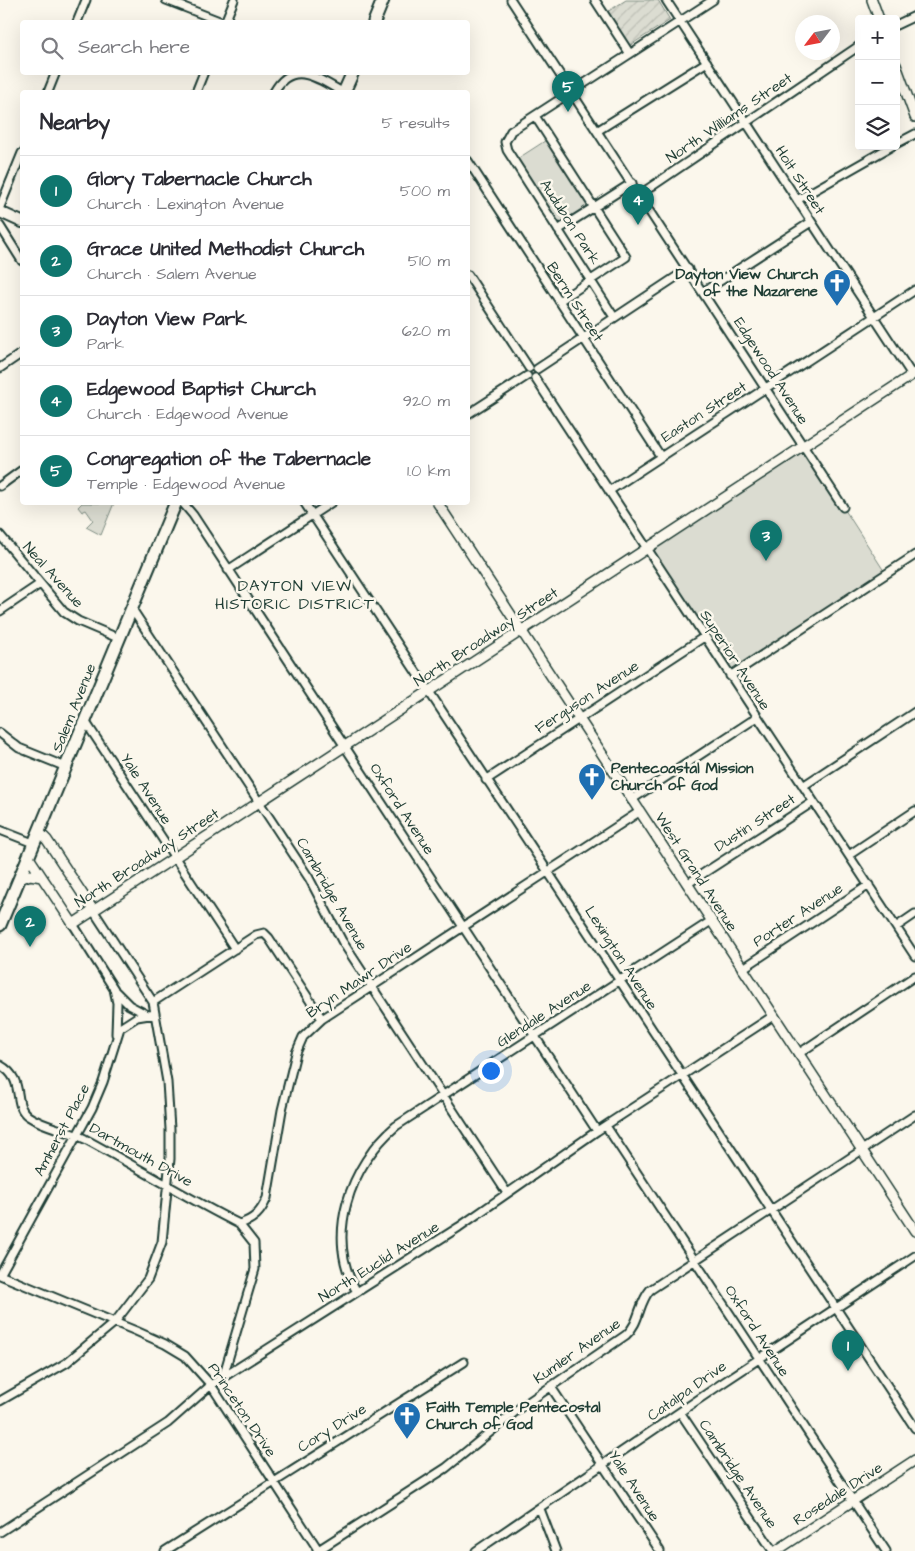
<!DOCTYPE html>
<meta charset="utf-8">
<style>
:root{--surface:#fff;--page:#f2f2f3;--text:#2b2b33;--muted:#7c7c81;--line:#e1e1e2;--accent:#0f766e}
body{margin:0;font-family:"Architects Daughter",sans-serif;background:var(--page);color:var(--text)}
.controls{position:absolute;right:15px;top:15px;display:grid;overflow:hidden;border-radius:5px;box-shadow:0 5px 20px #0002}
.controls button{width:45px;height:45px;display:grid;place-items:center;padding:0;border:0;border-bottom:1px solid var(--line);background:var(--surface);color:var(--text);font:25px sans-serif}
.compass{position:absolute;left:795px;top:15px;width:45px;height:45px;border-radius:50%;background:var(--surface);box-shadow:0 5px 20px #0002;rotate:238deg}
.you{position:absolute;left:490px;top:1070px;width:18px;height:18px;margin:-12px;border:4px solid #fff;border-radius:50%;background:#1a73e8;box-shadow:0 0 0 8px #1a73e833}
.badge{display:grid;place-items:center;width:32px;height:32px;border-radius:50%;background:var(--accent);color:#fff;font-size:16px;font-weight:700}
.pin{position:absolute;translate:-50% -41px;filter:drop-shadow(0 1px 2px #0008)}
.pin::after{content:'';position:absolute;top:26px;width:18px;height:15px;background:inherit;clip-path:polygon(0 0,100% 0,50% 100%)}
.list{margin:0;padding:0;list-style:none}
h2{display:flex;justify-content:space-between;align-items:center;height:65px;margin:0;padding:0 20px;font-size:21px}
h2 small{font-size:16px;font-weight:400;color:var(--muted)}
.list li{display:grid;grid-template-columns:32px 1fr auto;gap:15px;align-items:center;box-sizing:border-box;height:70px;padding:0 20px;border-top:1px solid var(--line)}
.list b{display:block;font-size:19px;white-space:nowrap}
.list p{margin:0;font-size:16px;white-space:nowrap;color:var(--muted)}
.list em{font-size:16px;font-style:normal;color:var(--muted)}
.icon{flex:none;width:28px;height:28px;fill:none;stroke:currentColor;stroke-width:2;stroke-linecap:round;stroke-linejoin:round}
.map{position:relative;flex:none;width:915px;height:1551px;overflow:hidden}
.search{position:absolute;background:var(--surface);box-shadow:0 5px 20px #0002;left:20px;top:20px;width:450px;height:55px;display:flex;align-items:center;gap:12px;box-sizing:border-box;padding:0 18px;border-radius:5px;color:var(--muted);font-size:19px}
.panel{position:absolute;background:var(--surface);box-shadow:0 5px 20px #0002;left:20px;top:90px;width:450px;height:415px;border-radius:5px}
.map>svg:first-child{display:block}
.park{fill:#dbdcd1;stroke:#7d8c82}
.garden{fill:url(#garden-furrows);stroke:#7d8c82}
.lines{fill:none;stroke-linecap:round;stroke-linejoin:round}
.minor-casing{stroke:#1f3d34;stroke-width:11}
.tertiary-casing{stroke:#1f3d34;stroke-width:12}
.secondary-casing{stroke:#1f3d34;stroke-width:14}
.primary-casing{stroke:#1f3d34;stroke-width:15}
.minor{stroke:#fbf7ec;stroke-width:7}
.tertiary{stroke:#fbf7ec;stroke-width:9}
.secondary{stroke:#fbf7ec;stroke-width:10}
.primary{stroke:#fbf7ec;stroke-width:11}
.labels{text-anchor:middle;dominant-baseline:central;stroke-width:5;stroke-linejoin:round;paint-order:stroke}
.street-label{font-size:15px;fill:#1f3d34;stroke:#fbf7ec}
.poi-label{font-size:15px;font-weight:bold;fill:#1f3d34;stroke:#fbf7ec;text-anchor:start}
.neighbourhood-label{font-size:16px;letter-spacing:1px;fill:#1f3d34;stroke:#fbf7ec}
</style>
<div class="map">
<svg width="915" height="1551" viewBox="0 0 915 1551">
<defs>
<pattern id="garden-furrows" width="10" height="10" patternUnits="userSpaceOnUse" patternTransform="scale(1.25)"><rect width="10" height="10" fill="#dbdcd1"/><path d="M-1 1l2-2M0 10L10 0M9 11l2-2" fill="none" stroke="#bcbeb4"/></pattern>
</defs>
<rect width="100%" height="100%" fill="#fbf7ec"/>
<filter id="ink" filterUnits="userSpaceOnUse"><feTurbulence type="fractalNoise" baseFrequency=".02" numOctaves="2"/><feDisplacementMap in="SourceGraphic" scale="10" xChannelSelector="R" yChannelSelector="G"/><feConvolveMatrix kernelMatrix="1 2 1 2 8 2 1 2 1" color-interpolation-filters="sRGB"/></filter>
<g filter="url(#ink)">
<path class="park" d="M548,139L592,206L558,228L514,161Z
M804,446L886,574L730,676L646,547Z
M82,503H114L101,535L86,527L93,520L86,510L82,512L78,507Z"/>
<path class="garden" d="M626,0H658L670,20L629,46L607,12Z"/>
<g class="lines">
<defs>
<path id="minor" d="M166,0L222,22
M511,0L843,507
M595,0L630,54
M666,0L912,375
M77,22L86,0
M225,22L234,0
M896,25L915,16
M48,92L56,72
M196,92L204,72
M274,92C292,59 318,78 342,92
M535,116L626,257L559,301
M597,131L707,62
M896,144L915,134
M468,161L661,457
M639,195L859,46
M797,200L892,146
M0,207L22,153
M0,226L22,261
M558,230L632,183
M468,275L529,368
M703,292L811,222
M614,317L507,150L505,142L511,131L713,0
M0,368L22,353
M537,369L688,269
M535,378L915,956
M468,414L527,376
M0,486L22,470
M609,491L915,290
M182,502L193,515L597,1131
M304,502L915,1428
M0,535L64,612L78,621L118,638
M228,570L332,502
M132,609L309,878L342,941L507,1193
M0,611L40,584
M730,676L915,555
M85,721L235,949
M0,733L19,748L66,767
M486,780L704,637
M803,786L915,712
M631,800L756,718
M0,830L33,843
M849,855L915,811
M687,884L813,802
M73,924L114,989L117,1003L116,1034
M896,927L915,914
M742,969L869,885
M116,992L129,1005L146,1014
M153,1002L256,935L264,933L269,938L322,1019
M798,1054L915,976
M0,1065C27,1080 11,1104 28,1116C44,1127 67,1130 85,1139C137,1167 187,1198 239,1224L254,1243L255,1269L223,1377
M606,1126L886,1551
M239,1224C254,1220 261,1212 267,1198L282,1110L296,1053L303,1037L322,1019L639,812
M0,1275L136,1331L165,1344L185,1356L211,1385L319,1551
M0,1275L92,1108L103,1082L120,1028L137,1017L155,1014
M357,1292C324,1237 350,1165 396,1126L711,921
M551,1387L660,1551
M0,1401L66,1363L115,1322L148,1279L162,1242L170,1159V1129L167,1082L153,1002L93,910
M680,1412L773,1551
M540,1509L556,1551
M0,1532L168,1423L211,1385L459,1227L597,1131L773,1016
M165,1551L464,1362
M317,1551L446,1468L521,1407L626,1335C640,1323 638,1304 650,1290L915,1115
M476,1551L721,1384L915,1256"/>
<path id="tertiary" d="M872,0L879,19
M896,65L915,117
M437,502L915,1231
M39,832L47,840L93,910
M28,856L73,924L915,373
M19,879L30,875L42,877
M776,1551L915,1460"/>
<path id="secondary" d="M0,212L22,222"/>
<path id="primary" d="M374,22L383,0
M344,92L353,72
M0,925L176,502"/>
</defs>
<use href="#minor" class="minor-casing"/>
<use href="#tertiary" class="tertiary-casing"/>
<use href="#secondary" class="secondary-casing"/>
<use href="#primary" class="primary-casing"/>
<use href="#minor" class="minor"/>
<use href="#tertiary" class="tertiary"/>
<use href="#secondary" class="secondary"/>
<use href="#primary" class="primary"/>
</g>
</g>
<defs>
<symbol id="church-pin" viewBox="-11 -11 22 30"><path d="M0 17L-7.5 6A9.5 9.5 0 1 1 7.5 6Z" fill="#1f6fb2" stroke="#fbf7ec"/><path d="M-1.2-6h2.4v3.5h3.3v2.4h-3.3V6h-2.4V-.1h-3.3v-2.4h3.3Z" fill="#fff"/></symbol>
</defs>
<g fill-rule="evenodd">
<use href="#church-pin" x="821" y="267" width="32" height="43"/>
<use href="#church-pin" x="576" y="761" width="32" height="43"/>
<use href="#church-pin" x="391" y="1400" width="32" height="43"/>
</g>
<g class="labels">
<g class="street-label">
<text transform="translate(729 118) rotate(-34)">North Williams Street</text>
<text transform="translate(800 180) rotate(57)">Holt Street</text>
<text transform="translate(570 222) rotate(57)">Audubon Park</text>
<text transform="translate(575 302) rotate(57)">Berm Street</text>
<text transform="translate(771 371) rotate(57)">Edgewood Avenue</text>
<text transform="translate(704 412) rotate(-33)">Easton Street</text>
<text transform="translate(53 575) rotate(48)">Neal Avenue</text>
<text transform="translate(486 637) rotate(-33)">North Broadway Street</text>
<text transform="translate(735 660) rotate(57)">Superior Avenue</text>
<text transform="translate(587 697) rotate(-33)">Ferguson Avenue</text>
<text transform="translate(74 708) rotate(-68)">Salem Avenue</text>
<text transform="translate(146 789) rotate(57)">Yale Avenue</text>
<text transform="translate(402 809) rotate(57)">Oxford Avenue</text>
<text transform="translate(755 823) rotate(-33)">Dustin Street</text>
<text transform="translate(147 858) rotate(-33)">North Broadway Street</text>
<text transform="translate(696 872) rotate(57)">West Grand Avenue</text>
<text transform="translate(332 894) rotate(60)">Cambridge Avenue</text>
<text transform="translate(798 915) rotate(-33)">Porter Avenue</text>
<text transform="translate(621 958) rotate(57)">Lexington Avenue</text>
<text transform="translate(359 980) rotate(-34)">Bryn Mawr Drive</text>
<text transform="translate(544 1014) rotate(-33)">Glendale Avenue</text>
<text transform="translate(62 1130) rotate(-62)">Amherst Place</text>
<text transform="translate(141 1155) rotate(29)">Dartmouth Drive</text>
<text transform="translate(379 1262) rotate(-32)">North Euclid Avenue</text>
<text transform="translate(757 1331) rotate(57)">Oxford Avenue</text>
<text transform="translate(577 1351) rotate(-35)">Kumler Avenue</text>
<text transform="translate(687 1391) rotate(-35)">Catalpa Drive</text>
<text transform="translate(242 1410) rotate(56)">Princeton Drive</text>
<text transform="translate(332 1428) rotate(-32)">Cory Drive</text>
<text transform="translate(738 1474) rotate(56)">Cambridge Avenue</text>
<text transform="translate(634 1486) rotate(57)">Yale Avenue</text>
<text transform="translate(838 1494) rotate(-33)">Rosedale Drive</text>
</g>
<g class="poi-label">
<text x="818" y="274" text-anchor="end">Dayton View Church<tspan x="818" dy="17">of the Nazarene</tspan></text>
<text x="611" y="768">Pentecoastal Mission<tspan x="611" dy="17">Church of God</tspan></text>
<text x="426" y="1407">Faith Temple Pentecostal<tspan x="426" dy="17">Church of God</tspan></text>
</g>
<g class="neighbourhood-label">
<text x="295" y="586">DAYTON VIEW<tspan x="295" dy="18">HISTORIC DISTRICT</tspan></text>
</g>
</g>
</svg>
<div class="controls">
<button>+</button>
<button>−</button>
<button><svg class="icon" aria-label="layers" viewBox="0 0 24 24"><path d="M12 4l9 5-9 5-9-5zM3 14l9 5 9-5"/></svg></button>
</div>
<svg class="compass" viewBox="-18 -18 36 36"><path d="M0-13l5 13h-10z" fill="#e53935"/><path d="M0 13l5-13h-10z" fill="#7c7c81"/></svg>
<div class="you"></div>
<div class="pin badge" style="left:848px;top:1371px">1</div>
<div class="pin badge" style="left:30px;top:947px">2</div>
<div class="pin badge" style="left:766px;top:561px">3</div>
<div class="pin badge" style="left:638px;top:225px">4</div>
<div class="pin badge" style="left:568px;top:112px">5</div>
<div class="search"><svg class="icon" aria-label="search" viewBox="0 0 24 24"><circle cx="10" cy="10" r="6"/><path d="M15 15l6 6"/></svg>Search here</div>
<section class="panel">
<h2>Nearby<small>5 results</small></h2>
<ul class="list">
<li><span class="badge">1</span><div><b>Glory Tabernacle Church</b><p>Church · Lexington Avenue</p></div><em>500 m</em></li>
<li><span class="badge">2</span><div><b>Grace United Methodist Church</b><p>Church · Salem Avenue</p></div><em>510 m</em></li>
<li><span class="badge">3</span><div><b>Dayton View Park</b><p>Park</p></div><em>620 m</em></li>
<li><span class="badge">4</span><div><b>Edgewood Baptist Church</b><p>Church · Edgewood Avenue</p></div><em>920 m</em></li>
<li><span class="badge">5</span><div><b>Congregation of the Tabernacle</b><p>Temple · Edgewood Avenue</p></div><em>1.0 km</em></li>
</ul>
</section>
</div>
